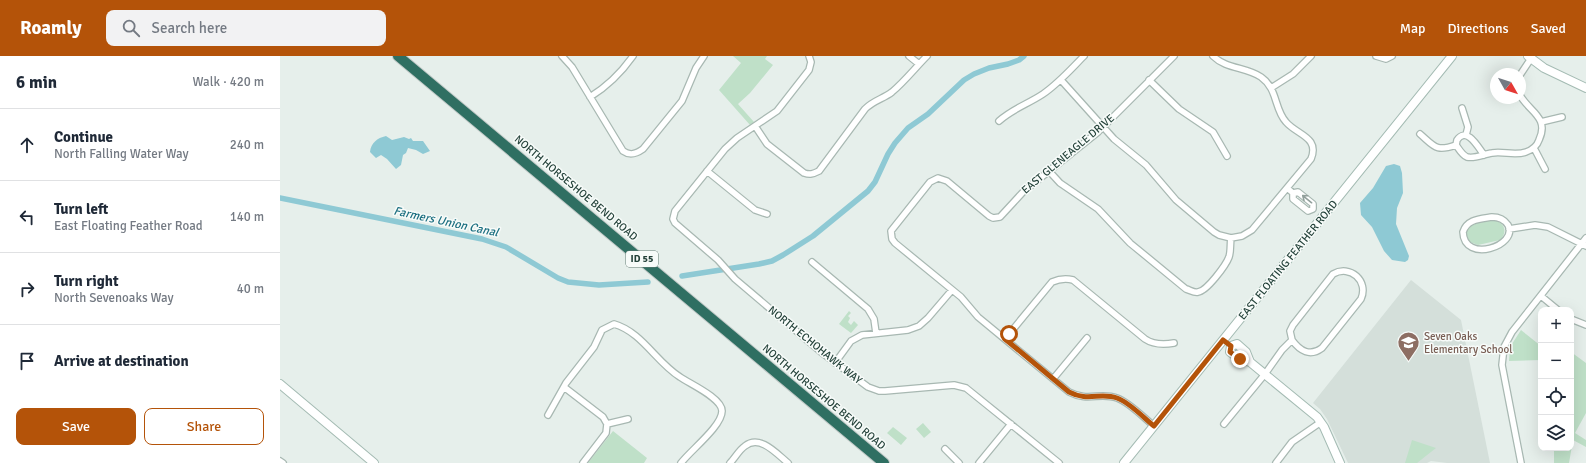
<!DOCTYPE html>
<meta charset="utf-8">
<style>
:root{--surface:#fff;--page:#f2f2f3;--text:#1f2937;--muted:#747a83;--line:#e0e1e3;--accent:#b45309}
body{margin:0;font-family:Signika,sans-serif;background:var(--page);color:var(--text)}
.controls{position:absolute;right:12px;bottom:12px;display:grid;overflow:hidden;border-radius:8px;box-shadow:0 4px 16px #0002}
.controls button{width:36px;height:36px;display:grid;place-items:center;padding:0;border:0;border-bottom:1px solid var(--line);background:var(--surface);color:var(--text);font:20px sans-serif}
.compass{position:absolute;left:1210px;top:12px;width:36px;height:36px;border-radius:50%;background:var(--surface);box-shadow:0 4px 16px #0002;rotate:129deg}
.stop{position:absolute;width:12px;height:12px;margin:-9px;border:3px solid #b45309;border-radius:50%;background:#fff}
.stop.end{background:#b45309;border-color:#fff;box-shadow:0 1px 4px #0008}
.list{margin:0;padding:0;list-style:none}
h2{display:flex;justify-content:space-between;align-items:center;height:52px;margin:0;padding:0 16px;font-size:17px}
h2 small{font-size:13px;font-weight:400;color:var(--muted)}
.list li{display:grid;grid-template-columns:26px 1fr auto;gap:12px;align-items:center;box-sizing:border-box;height:72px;padding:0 16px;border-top:1px solid var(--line)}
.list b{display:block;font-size:15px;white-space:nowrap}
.list p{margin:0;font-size:13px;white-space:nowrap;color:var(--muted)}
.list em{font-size:13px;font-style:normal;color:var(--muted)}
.actions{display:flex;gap:8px;padding:12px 16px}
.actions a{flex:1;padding:9px 0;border:1px solid var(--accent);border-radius:8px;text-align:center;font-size:14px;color:var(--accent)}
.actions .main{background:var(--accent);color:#fff}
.icon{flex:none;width:22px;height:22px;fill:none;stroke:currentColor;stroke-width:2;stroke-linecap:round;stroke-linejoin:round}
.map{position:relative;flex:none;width:1306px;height:407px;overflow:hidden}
header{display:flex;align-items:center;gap:24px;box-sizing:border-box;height:56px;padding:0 20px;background:var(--accent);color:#fff}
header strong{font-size:19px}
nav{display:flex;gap:22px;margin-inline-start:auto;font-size:14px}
.search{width:280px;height:36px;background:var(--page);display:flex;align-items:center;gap:10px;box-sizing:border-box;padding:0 14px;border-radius:8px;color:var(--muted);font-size:15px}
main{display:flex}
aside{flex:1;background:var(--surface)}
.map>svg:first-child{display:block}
.built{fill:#d4dfda}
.green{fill:#bfe0c8}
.water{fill:#8ec9d4}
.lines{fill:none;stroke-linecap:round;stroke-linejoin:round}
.canal{stroke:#8ec9d4;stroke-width:5.5}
.street-casing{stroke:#a8b8b2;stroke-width:8}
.secondary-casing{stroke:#a4bbb3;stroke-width:10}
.highway-casing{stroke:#c2cac8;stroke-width:12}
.street{stroke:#fff;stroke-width:5.5}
.secondary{stroke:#fff;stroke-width:8}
.highway{stroke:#2f6f62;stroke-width:10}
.oneway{stroke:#92a09c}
.route{stroke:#b45309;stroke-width:5}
.labels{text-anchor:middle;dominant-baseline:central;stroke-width:3;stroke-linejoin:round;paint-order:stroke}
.shield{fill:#f7fbf9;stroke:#637a73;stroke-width:1}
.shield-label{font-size:10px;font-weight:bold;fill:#24423a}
.street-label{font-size:11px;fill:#24423a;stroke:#f7fbf9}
.education-label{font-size:11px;fill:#785e54;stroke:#f7fbf9;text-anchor:start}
.water-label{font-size:12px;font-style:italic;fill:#1c6f80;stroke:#f7fbf9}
</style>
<header>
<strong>Roamly</strong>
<div class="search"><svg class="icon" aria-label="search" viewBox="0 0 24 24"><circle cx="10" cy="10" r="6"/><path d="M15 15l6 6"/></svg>Search here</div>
<nav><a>Map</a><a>Directions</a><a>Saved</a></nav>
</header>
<main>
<aside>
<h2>6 min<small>Walk · 420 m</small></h2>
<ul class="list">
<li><svg class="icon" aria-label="ahead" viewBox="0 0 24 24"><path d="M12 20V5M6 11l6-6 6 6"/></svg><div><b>Continue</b><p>North Falling Water Way</p></div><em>240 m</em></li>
<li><svg class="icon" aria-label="left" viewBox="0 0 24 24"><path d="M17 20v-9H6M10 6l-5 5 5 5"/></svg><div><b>Turn left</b><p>East Floating Feather Road</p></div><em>140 m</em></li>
<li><svg class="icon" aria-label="right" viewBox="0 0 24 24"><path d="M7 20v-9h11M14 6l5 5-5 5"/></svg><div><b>Turn right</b><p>North Sevenoaks Way</p></div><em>40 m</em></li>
<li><svg class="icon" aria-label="arrive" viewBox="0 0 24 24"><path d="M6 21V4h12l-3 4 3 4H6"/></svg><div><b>Arrive at destination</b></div></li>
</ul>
<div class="actions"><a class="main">Save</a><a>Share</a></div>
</aside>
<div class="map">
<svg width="1306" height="407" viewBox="0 0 1306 407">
<rect width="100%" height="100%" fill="#e6efeb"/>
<path class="built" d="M1131,224L1181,264L1210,407H1167L1151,405L1147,407H1068L1047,363L1040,353L1033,347Z"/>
<path class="green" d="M453,0H487L485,3L493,9L470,37L458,48L474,66L470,69L439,34L461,7Z
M1213,164C1225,166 1228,176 1220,184L1198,189L1190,186C1177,168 1202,166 1213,164Z
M569,255L571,257L568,260L570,262L568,266L571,269L574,265L578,269L571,277L559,268Z
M1241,274L1261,290V304L1229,305L1230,291Z
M1291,296L1306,307V357L1295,377L1306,384V391L1293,384L1289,407H1274V392H1291Z
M643,367L651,376L644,382L636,373Z
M613,371L627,382L621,389L607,377Z
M333,375L367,402L364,407H308Z
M1132,384L1156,392L1137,407H1125Z"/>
<path class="water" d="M106,80L112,84L124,81L129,83L131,82L133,85H143L150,95L143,98L136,94L128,92L126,97L123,99L121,109L116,113L107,103L101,99L96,102L90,96C91,87 97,82 106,80Z
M1114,108L1120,110L1122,117L1123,137L1117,152L1116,168L1129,200L1128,204L1125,206L1112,204L1104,195L1092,171L1081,159L1080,147L1093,132L1106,110Z"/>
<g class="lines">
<path class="canal" d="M0,142L202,183L226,191L278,222L288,226L319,229L368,226
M402,220L479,208L492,205L503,199L533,180L588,135L595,126L608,98L615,87L628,72L648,58L684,24L694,18L709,12L728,8L739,4L744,0"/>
<defs>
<path id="street" d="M282,0L292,11L343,95C350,100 356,98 363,93L402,45L416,12L424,0
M529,0L531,6L529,14L497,55L457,82L445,93L395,155L393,163L395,167L438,204L455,223L541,296L588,331L599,335H605L674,329L686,332L779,407
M629,0L639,8
M1096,0L1106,3L1112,0
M1240,19L1252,1
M781,24L834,83L866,109L896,144L934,176L939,179L951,182
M869,24L899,53L933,76L947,100
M991,32L1013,18L1031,0
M310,41C328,30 341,17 353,0
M1182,52L1188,71L1186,79
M719,65C732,53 748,48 763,38C779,27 791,13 804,0
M1261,66L1282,61
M475,70L487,88L524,117C530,119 533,118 539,115L585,53C594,44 603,43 612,36C625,25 635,12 647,0
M1140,78C1155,91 1156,96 1176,89
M1254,92L1265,113
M1204,99C1198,91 1187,70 1177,84L1176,89C1179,93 1182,99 1187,101C1195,103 1204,98 1212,97C1223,95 1235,100 1246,96C1252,94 1257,90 1259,84C1270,61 1248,55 1240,39
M427,115L475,154L487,158
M769,115L780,127L818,153L850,187L906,233C910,234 914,237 918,236C927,235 946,209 949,201C951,195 950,188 951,182L962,180L972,174L1031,103C1040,81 1017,79 1006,66C994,53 998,33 981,21C966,11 946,13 933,0
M1007,132L1013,137L1018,136L1033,148V153L1028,155L1013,143V137
M1212,161C1219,161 1224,163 1228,169C1239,190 1184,208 1183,176C1187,163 1200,163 1212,161Z
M1229,173L1255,169L1268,171L1306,190
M532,206L588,253L594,263L596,277
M1261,240L1278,254
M1291,263L1306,269
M725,283L772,226C779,223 785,222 793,224L865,283C874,289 883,289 894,287
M555,307L571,285L582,279L628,274L639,270L648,262L672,234
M773,323L807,282
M284,331L323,361L327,368
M268,359L286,327L314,291L322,274L334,268C362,276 376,306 400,321C410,328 442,342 442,355C442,370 411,394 401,407
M944,368L985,318L1002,294L1012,284L1010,275L1013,269L1053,218C1070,208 1089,225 1081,243L1042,292C1030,301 1020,295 1012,284
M874,370C864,362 849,346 837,342C820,336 808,346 789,336L698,261L681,241L615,187L612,183L611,175L650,126L658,122L667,125L709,160L713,162L720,161L744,135L818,76L894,0
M665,393L679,407
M0,405L3,407
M303,407L326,377L327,368L348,363
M450,407C455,402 459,394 465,390C480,378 497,398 508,407
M699,407L731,368
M996,407L1012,386L1041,366
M1241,407L1222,309L1224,291L1232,276L1306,182"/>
<path id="secondary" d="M1248,0L1264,12L1306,32
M957,288L966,296L970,306L960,303L950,296L951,290Z
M970,306L1037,361L1044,371L1060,407
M0,328L94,407
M844,407L1172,0"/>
<path id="highway" d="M118,0L604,407"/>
</defs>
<use href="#street" class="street-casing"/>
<use href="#secondary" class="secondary-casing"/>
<use href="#highway" class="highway-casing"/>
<use href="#street" class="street"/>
<use href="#secondary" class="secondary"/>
<use href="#highway" class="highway"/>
</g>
<defs><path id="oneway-shaft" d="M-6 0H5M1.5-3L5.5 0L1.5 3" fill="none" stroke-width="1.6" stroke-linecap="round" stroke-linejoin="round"/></defs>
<use class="oneway" href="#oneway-shaft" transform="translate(1027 143) rotate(-141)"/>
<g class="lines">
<path class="route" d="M729,278L725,283L789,336C808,346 820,336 837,342C849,346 864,362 874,370L943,284L951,290L950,296L960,303"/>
</g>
<defs>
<symbol id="school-pin" viewBox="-11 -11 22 30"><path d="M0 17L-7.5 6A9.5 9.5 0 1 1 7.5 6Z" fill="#8d6e63" stroke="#f7fbf9"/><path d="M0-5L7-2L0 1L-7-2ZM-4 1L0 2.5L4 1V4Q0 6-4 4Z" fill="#fff"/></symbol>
</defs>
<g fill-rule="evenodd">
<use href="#school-pin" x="1116" y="274" width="25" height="34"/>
</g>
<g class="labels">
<rect class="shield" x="346" y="195" width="32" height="16" rx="3"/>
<g class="shield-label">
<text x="362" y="203">ID 55</text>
</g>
<g class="street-label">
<text transform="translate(788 98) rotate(-40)">EAST GLENEAGLE DRIVE</text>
<text transform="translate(296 132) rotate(40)">NORTH HORSESHOE BEND ROAD</text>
<text transform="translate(1008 204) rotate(-51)">EAST FLOATING FEATHER ROAD</text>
<text transform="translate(535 289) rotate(39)">NORTH ECHOHAWK WAY</text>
<text transform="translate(544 341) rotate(40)">NORTH HORSESHOE BEND ROAD</text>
</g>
<g class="education-label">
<text x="1144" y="280">Seven Oaks<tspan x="1144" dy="13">Elementary School</tspan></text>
</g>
<g class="water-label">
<text transform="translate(166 166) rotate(12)">Farmers Union Canal</text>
</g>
</g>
</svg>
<div class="controls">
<button>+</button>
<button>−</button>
<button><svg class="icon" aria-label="locate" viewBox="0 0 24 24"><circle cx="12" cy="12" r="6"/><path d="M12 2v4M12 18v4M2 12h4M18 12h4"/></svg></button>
<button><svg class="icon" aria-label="layers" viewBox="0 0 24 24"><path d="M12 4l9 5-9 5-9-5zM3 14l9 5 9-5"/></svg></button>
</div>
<svg class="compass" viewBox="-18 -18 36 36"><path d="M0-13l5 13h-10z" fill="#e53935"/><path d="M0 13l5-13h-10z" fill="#747a83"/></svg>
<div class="stop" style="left:729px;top:278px"></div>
<div class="stop end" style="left:960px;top:303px"></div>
</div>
</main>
